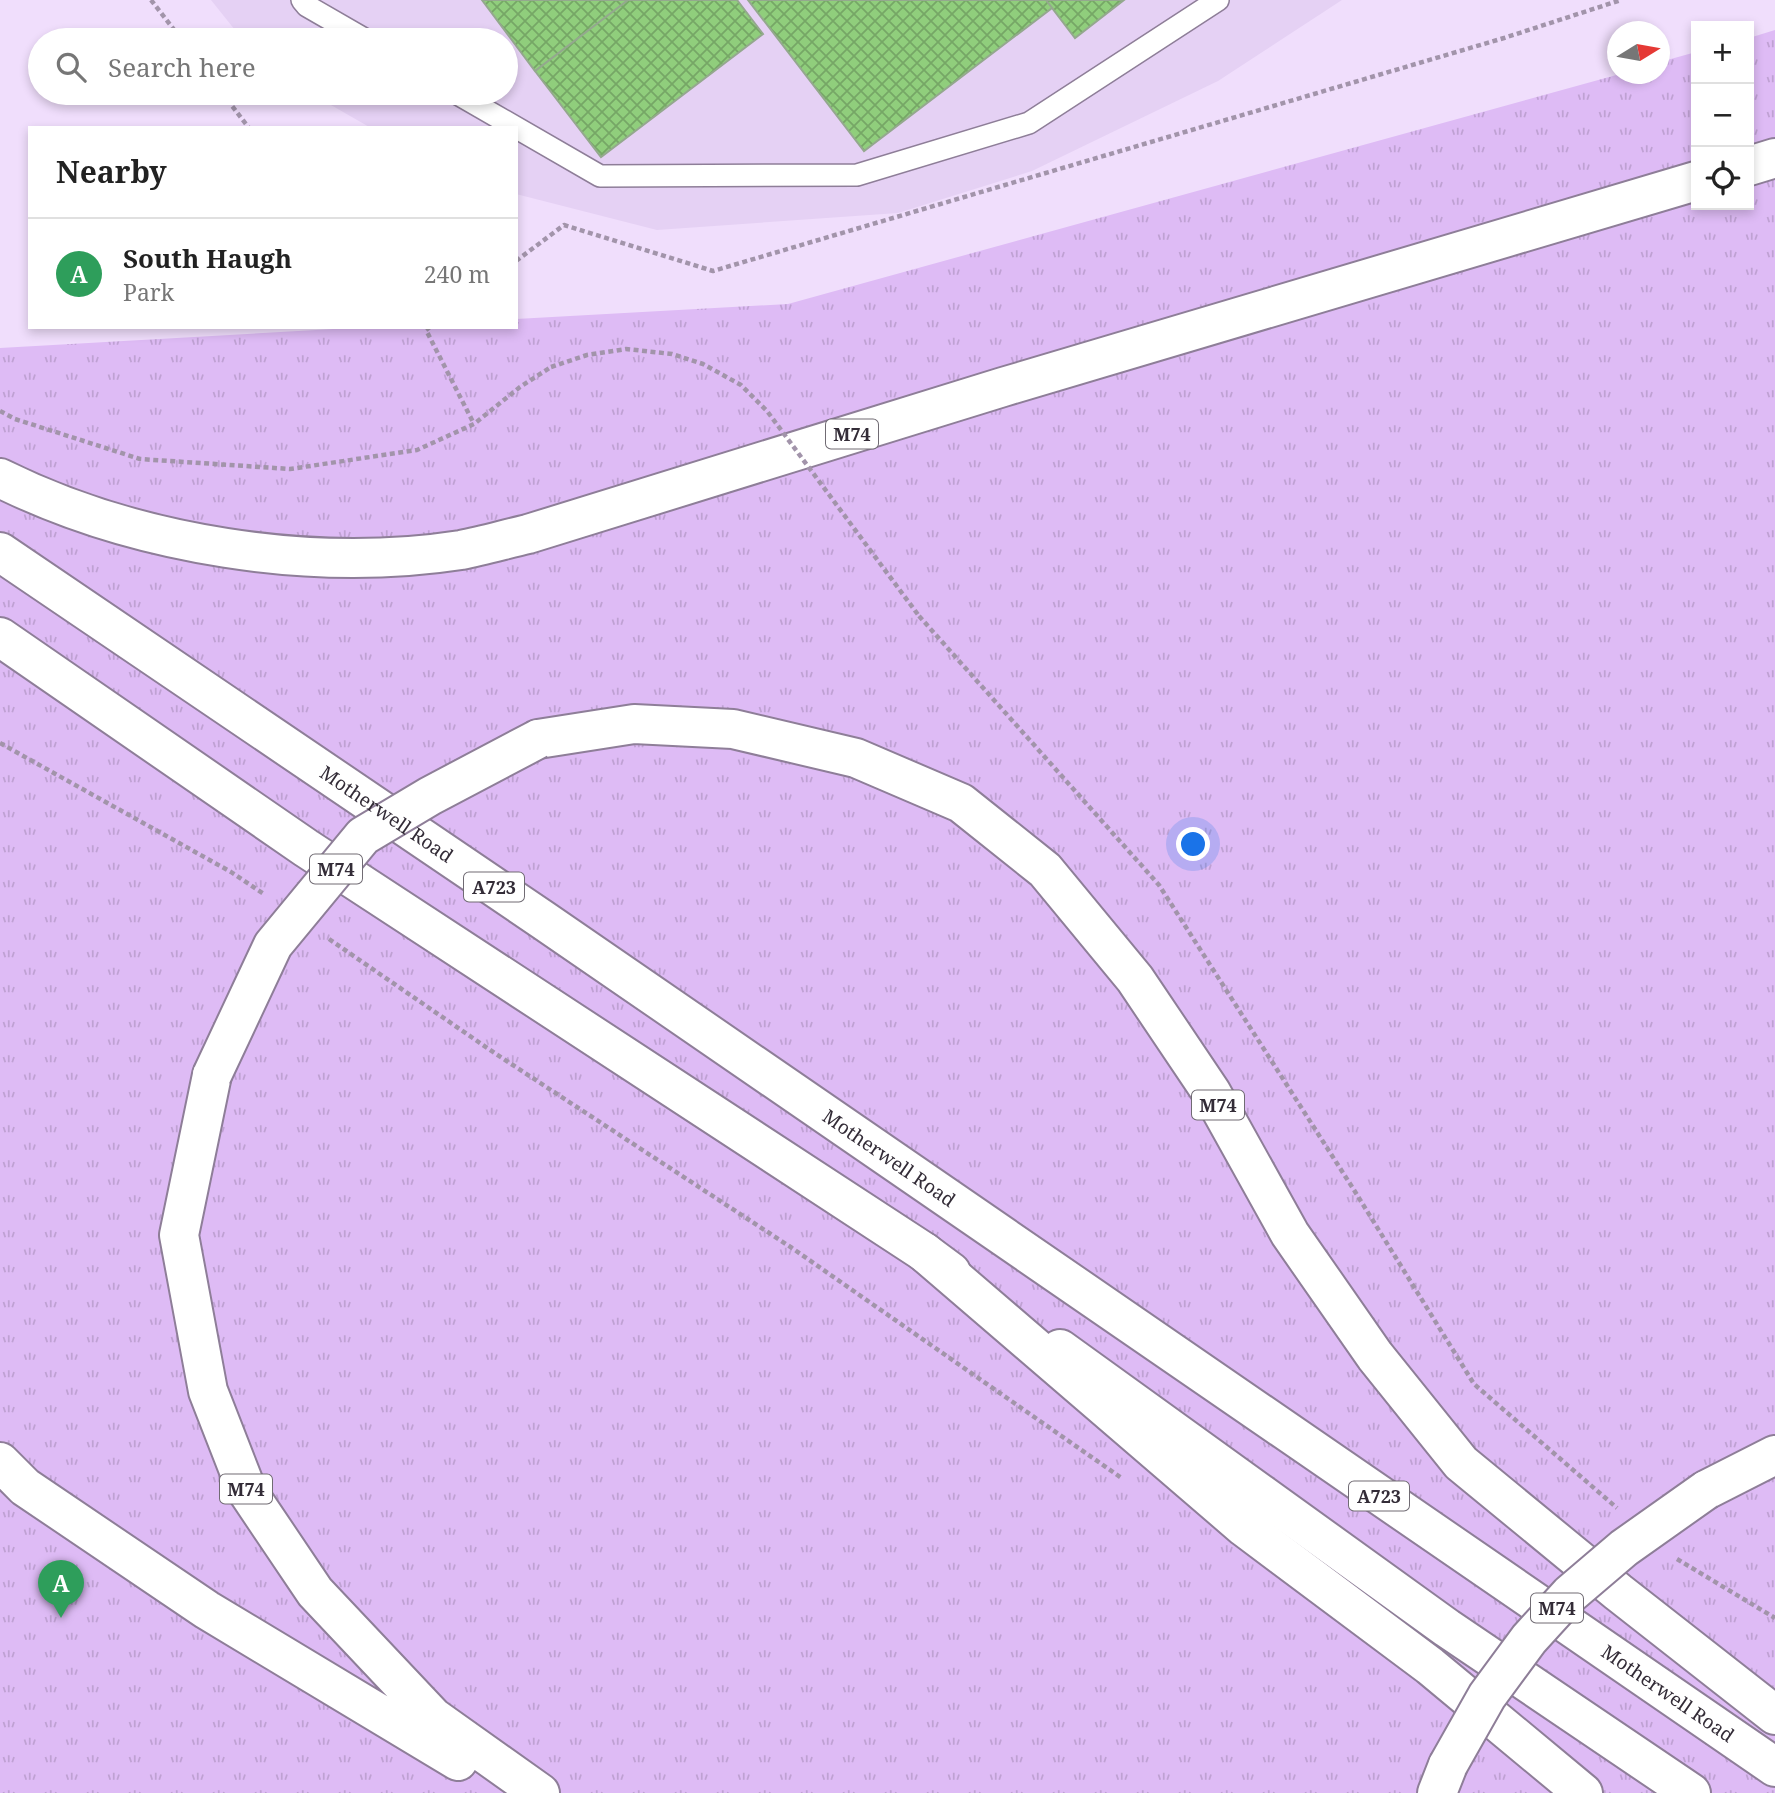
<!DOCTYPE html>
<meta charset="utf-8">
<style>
:root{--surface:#fff;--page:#f6f6f6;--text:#222;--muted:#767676;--line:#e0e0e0;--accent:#d93025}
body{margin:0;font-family:"Noto Serif",serif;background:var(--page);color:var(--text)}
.controls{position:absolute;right:21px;top:21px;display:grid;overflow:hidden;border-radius:0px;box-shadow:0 4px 10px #0003}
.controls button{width:63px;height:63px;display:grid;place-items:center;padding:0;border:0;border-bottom:2px solid var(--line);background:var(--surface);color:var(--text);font:35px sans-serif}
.compass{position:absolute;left:1607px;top:21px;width:63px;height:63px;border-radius:50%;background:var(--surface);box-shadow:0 4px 10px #0003;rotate:79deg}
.you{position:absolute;left:1194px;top:845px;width:24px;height:24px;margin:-18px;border:5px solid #fff;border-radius:50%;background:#1a73e8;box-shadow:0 0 0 10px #1a73e833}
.badge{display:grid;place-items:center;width:46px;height:46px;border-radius:50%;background:var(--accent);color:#fff;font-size:23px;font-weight:700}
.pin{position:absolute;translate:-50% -58px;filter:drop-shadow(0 2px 4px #0008)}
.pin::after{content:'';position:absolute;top:37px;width:24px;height:21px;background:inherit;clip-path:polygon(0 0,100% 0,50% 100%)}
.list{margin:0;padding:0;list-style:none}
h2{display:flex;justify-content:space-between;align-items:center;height:91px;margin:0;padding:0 28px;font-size:30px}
h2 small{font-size:23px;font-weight:400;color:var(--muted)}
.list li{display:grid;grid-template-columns:46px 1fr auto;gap:21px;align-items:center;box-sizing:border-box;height:112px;padding:0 28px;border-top:2px solid var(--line)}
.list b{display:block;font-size:26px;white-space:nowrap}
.list p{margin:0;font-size:23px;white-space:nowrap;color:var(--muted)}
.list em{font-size:23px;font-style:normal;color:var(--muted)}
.icon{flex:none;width:38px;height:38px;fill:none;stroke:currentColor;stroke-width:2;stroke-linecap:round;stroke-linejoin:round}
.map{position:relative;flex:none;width:1775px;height:1793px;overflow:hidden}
.search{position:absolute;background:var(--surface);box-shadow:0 4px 10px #0003;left:28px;top:28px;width:490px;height:77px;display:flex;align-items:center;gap:18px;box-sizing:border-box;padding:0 24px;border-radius:38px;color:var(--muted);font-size:26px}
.panel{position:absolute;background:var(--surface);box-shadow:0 4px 10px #0003;left:28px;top:126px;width:490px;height:203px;border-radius:0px}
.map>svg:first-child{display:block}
.built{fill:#e5d1f4}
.grass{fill:url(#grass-tufts)}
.building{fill:url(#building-cross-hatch);stroke:#94a88e;stroke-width:2}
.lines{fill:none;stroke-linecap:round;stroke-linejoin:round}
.service-casing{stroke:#8e7e98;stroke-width:24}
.primary-casing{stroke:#8e7e98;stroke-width:42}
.motorway-casing{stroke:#8e7e98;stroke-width:42}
.path{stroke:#a294aa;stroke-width:4.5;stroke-dasharray:5 3.5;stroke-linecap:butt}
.service{stroke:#fff;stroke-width:21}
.primary{stroke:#fff;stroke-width:38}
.motorway{stroke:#fff;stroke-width:38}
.motorway-bridge-casing{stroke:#8e7e98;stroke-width:42;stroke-linecap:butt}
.path-bridge{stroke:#a294aa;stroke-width:4.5;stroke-dasharray:5 3.5;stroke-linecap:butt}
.motorway-bridge{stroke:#fff;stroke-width:38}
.labels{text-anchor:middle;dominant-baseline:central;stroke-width:7;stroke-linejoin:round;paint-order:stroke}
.shield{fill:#fff;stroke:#706b73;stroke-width:2}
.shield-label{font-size:18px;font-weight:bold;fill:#332c37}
.street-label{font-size:19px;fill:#332c37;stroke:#fff}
</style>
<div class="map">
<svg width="1775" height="1793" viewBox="0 0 1775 1793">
<defs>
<pattern id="grass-tufts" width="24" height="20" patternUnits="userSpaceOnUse" patternTransform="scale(1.75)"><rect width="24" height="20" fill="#debbf5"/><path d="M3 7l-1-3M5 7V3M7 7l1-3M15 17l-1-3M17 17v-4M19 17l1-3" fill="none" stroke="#bfa1d3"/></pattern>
<pattern id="building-cross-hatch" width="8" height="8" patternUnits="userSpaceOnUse" patternTransform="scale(1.75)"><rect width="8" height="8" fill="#90ce7c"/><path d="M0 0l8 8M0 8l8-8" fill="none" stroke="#76a766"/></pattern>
</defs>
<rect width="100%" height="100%" fill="#f0defc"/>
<path class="built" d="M211,0H1342L1218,81L1032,171L898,213L657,230L516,194V128H371L310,93H506V40H243Z"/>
<path class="grass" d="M1775,30V1793H0V348L369,327H516V319L788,304L1620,74H1660V62L1696,52V205H1749V38Z"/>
<path class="building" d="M482,0H628L535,71Z
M628,0H737L763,34L601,157L535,71Z
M748,0H1046L1052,8L864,151Z
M1046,0H1124L1075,38Z"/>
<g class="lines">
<defs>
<path id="service" d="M302,0L307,6L366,40
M456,93L600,176L857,175L1029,123L1218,0"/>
<g id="primary">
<path id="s1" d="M0,552L543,920L1775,1767"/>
<path d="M0,637L306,848L924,1252L951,1272"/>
<path d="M1060,1349L1447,1628L1691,1793"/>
</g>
<path id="motorway" d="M1749,166L1775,158
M0,478C135,545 312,573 461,550C483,546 506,539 528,534L1003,387L1696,181
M538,739L634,724L733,729L856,758L961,803L1045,870L1135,979L1211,1092L1290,1234L1375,1356L1461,1463L1618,1592L1775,1715
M212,1075L179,1235L208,1391L247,1491L315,1592L433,1717L540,1793
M924,1252L1244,1527L1430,1666L1583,1793
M0,1462L25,1487L207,1610L458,1761
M1706,1490L1775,1455
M1437,1793L1448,1765"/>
</defs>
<use href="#service" class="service-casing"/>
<use href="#primary" class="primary-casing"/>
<use href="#motorway" class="motorway-casing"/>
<path class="path" d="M151,0L182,40
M222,93L249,128
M516,261L564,225L713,271L1504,38L1621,0
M430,327L426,330L474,424
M0,411L15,419L140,459L290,469L417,450L474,424L520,387L551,367
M919,616L1159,885L1354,1190L1474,1384L1617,1508
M0,743L231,872L264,894
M329,939L496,1054L792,1248L1123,1479
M1677,1559L1775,1618"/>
<use href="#service" class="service"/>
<use href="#primary" class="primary"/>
<use href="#motorway" class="motorway"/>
<defs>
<path id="motorway-bridge" d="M212,1075L273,945L363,836L430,796L538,739
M1448,1765L1487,1696L1529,1639L1570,1594L1624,1548L1706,1490"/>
</defs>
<use href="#motorway-bridge" class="motorway-bridge-casing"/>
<path class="path-bridge" d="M551,367L587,355L626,349L672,354L703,364L741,385L767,411L919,616"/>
<use href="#motorway-bridge" class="motorway-bridge"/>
</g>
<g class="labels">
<g class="shield">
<rect x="826" y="419.5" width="52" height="29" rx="5"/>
<rect x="310" y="854.5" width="52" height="29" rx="5"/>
<rect x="464" y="872.5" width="60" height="29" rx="5"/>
<rect x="1192" y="1090.5" width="52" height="29" rx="5"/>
<rect x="220" y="1474.5" width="52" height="29" rx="5"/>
<rect x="1349" y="1481.5" width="60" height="29" rx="5"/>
<rect x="1531" y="1593.5" width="52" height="29" rx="5"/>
</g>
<g class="shield-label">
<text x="852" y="434">M74</text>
<text x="336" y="869">M74</text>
<text x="494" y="887">A723</text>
<text x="1218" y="1105">M74</text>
<text x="246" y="1489">M74</text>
<text x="1379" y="1496">A723</text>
<text x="1557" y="1608">M74</text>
</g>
<g class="street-label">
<text stroke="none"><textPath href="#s1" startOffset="467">Motherwell Road</textPath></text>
<text stroke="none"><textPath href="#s1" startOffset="1076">Motherwell Road</textPath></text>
<text stroke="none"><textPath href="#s1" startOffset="2021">Motherwell Road</textPath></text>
</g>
</g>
</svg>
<div class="controls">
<button>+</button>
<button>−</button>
<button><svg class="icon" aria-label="locate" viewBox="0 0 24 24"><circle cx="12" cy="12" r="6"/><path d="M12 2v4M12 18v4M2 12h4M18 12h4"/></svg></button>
</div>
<svg class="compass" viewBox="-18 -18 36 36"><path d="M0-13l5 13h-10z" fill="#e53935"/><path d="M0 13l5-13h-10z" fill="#767676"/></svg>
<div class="you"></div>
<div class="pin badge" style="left:61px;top:1618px;background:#2e9e5b">A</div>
<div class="search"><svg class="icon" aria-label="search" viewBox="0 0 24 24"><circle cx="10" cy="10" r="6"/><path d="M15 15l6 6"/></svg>Search here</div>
<section class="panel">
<h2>Nearby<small></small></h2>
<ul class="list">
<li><span class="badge" style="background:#2e9e5b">A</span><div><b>South Haugh</b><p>Park</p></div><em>240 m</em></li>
</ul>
</section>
</div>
